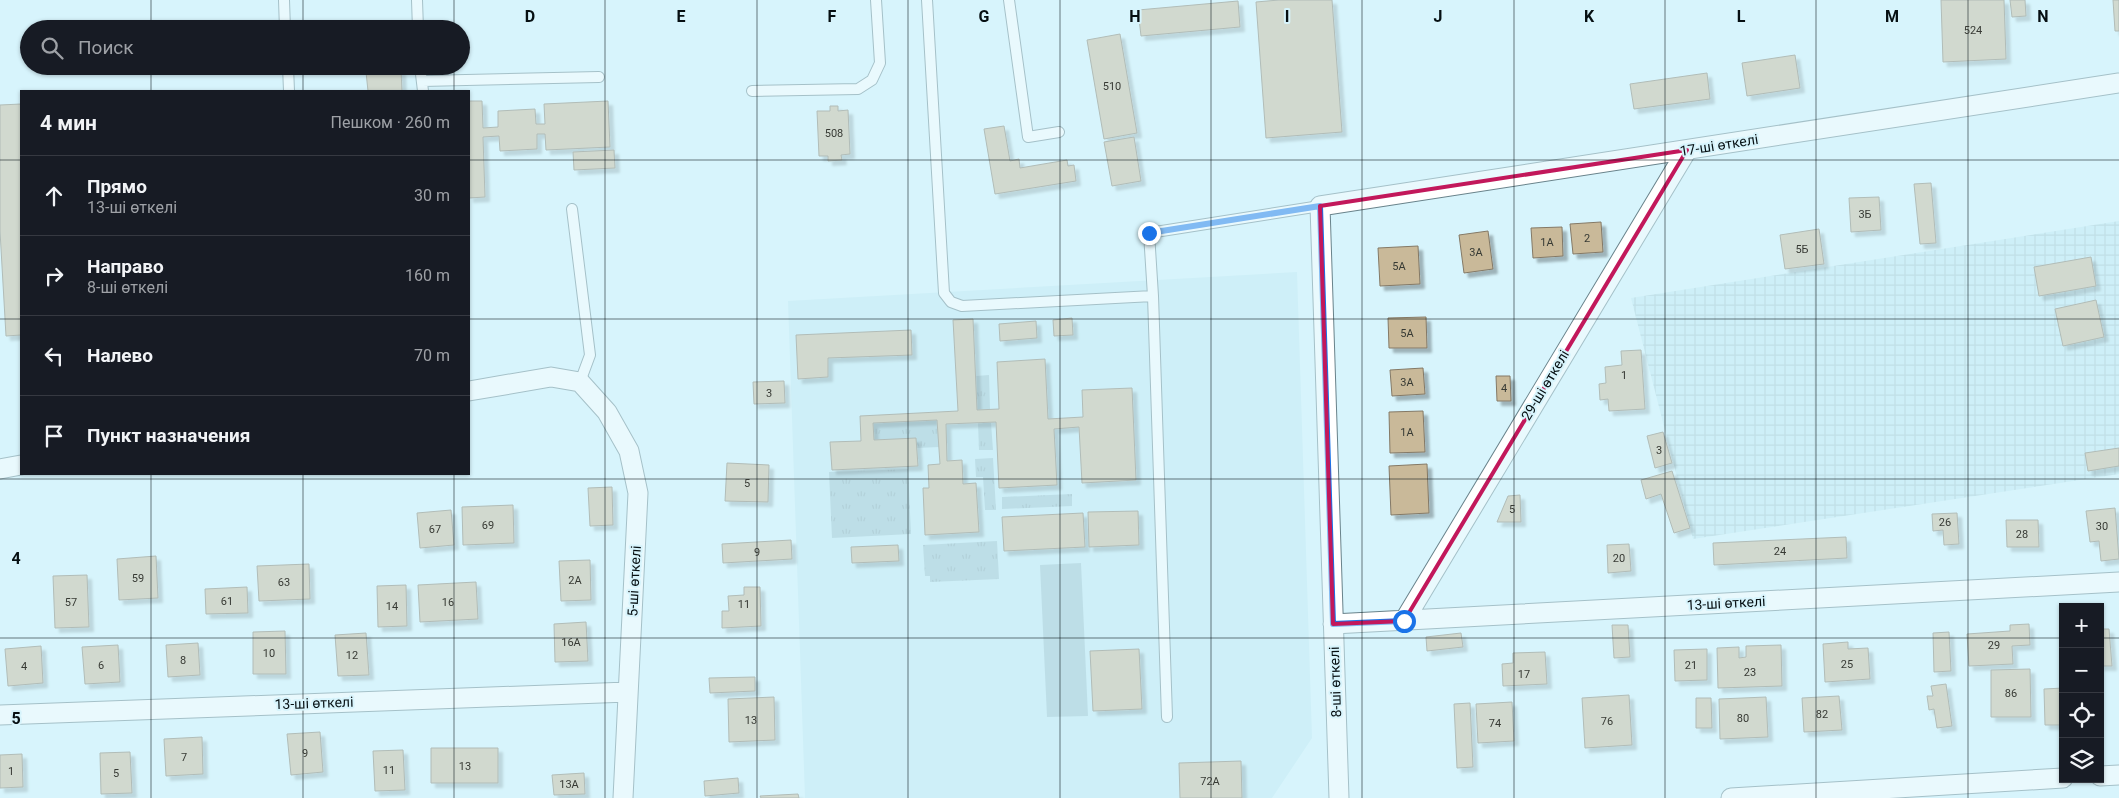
<!DOCTYPE html>
<html lang="ru">
<meta charset="utf-8">
<style>
:root{--surface:#171b24;--page:#20242c;--text:#f1f3f6;--muted:#9ea1a6;--line:#363941}
body{margin:0;font-family:Roboto,sans-serif;background:var(--page);color:var(--text)}
.controls{position:absolute;right:15px;bottom:15px;display:grid;overflow:hidden;border-radius:0px;box-shadow:0 1px 4px #0004}
.controls button{width:45px;height:45px;display:grid;place-items:center;padding:0;border:0;border-bottom:1px solid var(--line);background:var(--surface);color:var(--text);font:25px sans-serif}
.stop{position:absolute;width:15px;height:15px;margin:-11px;border:4px solid #1a73e8;border-radius:50%;background:#fff}
.stop.end{background:#1a73e8;border-color:#fff;box-shadow:0 1px 5px #0008}
.list{margin:0;padding:0;list-style:none}
h2{display:flex;justify-content:space-between;align-items:center;height:65px;margin:0;padding:0 20px;font-size:21px}
h2 small{font-size:16px;font-weight:400;color:var(--muted)}
.list li{display:grid;grid-template-columns:32px 1fr auto;gap:15px;align-items:center;box-sizing:border-box;height:80px;padding:0 20px;border-top:1px solid var(--line)}
.list b{display:block;font-size:19px;white-space:nowrap}
.list p{margin:0;font-size:16px;white-space:nowrap;color:var(--muted)}
.list em{font-size:16px;font-style:normal;color:var(--muted)}
.icon{flex:none;width:28px;height:28px;fill:none;stroke:currentColor;stroke-width:2;stroke-linecap:round;stroke-linejoin:round}
.map{position:relative;flex:none;width:2119px;height:798px;overflow:hidden}
.search{position:absolute;background:var(--surface);box-shadow:0 1px 4px #0004;left:20px;top:20px;width:450px;height:55px;display:flex;align-items:center;gap:12px;box-sizing:border-box;padding:0 18px;border-radius:28px;color:var(--muted);font-size:19px}
.panel{position:absolute;background:var(--surface);box-shadow:0 1px 4px #0004;left:20px;top:90px;width:450px;height:385px;border-radius:0px}
.map>svg:first-child{display:block}
.built{fill:#c3e9f3}
.industrial{fill:url(#industrial-grid)}
.grass{fill:url(#grass-tufts)}
.pitch{fill:#9ec4cf}
.building{fill:#c9b999;stroke:#847966;filter:url(#shadow)}
.lines{fill:none;stroke-linecap:round;stroke-linejoin:round}
.service-casing{stroke:#69838b;stroke-width:12}
.minor-casing{stroke:#69838b;stroke-width:21}
.service{stroke:#fff;stroke-width:10}
.minor{stroke:#fff;stroke-width:19}
.route{stroke:#1a73e8;stroke-width:6}
.marked{fill:none;stroke:#c2185b;stroke-width:4;stroke-linejoin:round}
.grid{fill:none;stroke:#060f12;stroke-width:1;stroke-opacity:0.55}
.labels{text-anchor:middle;dominant-baseline:central;stroke-width:4;stroke-linejoin:round;paint-order:stroke}
.number-label{font-size:11px;fill:#373a34}
.street-label{font-size:14px;fill:#060f12;stroke:#d7f4fc}
.grid-label{font-size:16px;text-anchor:middle;font-weight:bold;fill:#060f12;stroke:#d7f4fc;stroke-width:4;stroke-linejoin:round;paint-order:stroke}
</style>
<div class="map">
<svg width="2119" height="798" viewBox="0 0 2119 798">
<defs>
<pattern id="industrial-grid" width="8" height="8" patternUnits="userSpaceOnUse" patternTransform="scale(1.25)"><rect width="8" height="8" fill="#c3e9f3"/><path d="M0 4h8M4 0v8" fill="none" stroke="#a6c7cf"/></pattern>
<pattern id="grass-tufts" width="24" height="20" patternUnits="userSpaceOnUse" patternTransform="scale(1.25)"><rect width="24" height="20" fill="#9ec4cf"/><path d="M3 7l-1-3M5 7V3M7 7l1-3M15 17l-1-3M17 17v-4M19 17l1-3" fill="none" stroke="#87a7b1"/></pattern>
<filter id="shadow"><feDropShadow dx="4.5" dy="4.5" stdDeviation="1" flood-color="#0004"/></filter>
</defs>
<rect width="100%" height="100%" fill="#d7f4fc"/>
<path class="built" d="M1297,272L1312,738L1272,798H805L788,301Z"/>
<path class="industrial" d="M2119,221V474L1693,539L1631,298Z"/>
<path class="grass" d="M989,375L990,409L977,410L976,376Z
M937,420L939,447L917,448L916,438L874,440L873,423Z
M978,423H991L993,450H979Z
M993,458L996,510H985L983,477H976L975,459Z
M908,469L911,534L832,538L829,472Z
M1072,494V506L1002,509V497Z
M997,541L999,579L930,582V576H925L923,545Z"/>
<path class="pitch" d="M1081,563L1088,716L1047,717L1040,565Z"/>
<path class="building" d="M1279,0H1332L1342,132L1266,138L1256,2Z
M1941,0H2004L2006,59L1943,62Z
M2010,0H2025L2026,16L2012,17Z
M2113,0H2119V31H2115Z
M1238,1L1240,27L1141,36L1138,10Z
M1120,34L1137,133L1104,139L1087,40Z
M1795,55L1800,88L1747,96L1742,63Z
M401,70L402,91H368L366,72Z
M1707,73L1710,99L1634,109L1630,84Z
M469,101H482L483,128L498,127V111L535,109L536,124H545L544,104L608,101L610,147L546,150L545,134H537V149L500,151L499,136L483,137L485,197L469,198Z
M21,104V335L6,336L0,231V105Z
M830,106H838V111L848,110L850,154L841,155L842,160L828,161V156H819L817,111H830Z
M1004,126L1010,161L1019,159L1020,168L1067,160L1068,166L1074,165L1076,181L995,194L984,129Z
M1134,137L1141,181L1112,186L1104,142Z
M614,150L615,168L574,170L573,152Z
M1931,183L1936,243L1920,244L1914,184Z
M1879,197L1881,230L1851,232L1849,198Z
M1601,222L1603,252L1573,254L1570,224Z
M1562,227L1563,256L1533,258L1531,228Z
M1819,229L1824,264L1785,269L1780,235Z
M1488,231L1493,269L1464,273L1459,235Z
M1418,246L1420,284L1380,286L1378,248Z
M2091,257L2096,286L2039,296L2034,267Z
M2096,300L2104,337L2063,346L2055,309Z
M1426,317L1427,348H1389L1388,318Z
M1072,318L1073,335L1054,336L1053,320Z
M973,319L977,410L999,409L997,362L1045,359L1048,419L1083,417L1082,390L1132,388L1136,480L1082,483L1079,427L1054,429L1057,485L999,488L996,422L946,424L947,461L962,460L963,484L976,483L979,532L925,535L923,488H929L928,465L940,464L937,420L873,423L874,440L916,438L918,466L832,470L830,442L861,441L860,416L958,411L953,320Z
M1036,321L1037,338L1000,341L999,324Z
M911,330L912,355L828,358V377L798,379L796,335Z
M1641,350L1645,409L1609,411L1608,399L1600,400L1599,384L1606,383L1605,367L1622,365L1621,351Z
M1423,368L1425,394L1392,396L1390,370Z
M1496,376H1510L1511,401H1497Z
M784,381L785,403L754,404L753,382Z
M1423,411L1425,452L1390,453L1389,412Z
M1663,432L1672,463L1655,468L1647,436Z
M2119,448V466L2088,471L2085,453Z
M727,463L769,465L768,502L725,501Z
M1427,464L1429,513L1391,515L1389,466Z
M1672,471L1690,528L1674,533L1661,494L1646,499L1641,480Z
M612,487L613,525L590,526L588,488Z
M1520,495L1521,522H1497L1508,496Z
M513,505L514,543L463,545L462,507Z
M2115,508L2119,559L2101,561L2099,541L2090,542L2086,511Z
M451,510L454,545L420,548L417,513Z
M1138,511L1139,545L1089,547L1088,512Z
M1083,513L1085,547L1004,551L1002,517Z
M1957,513L1959,544L1944,545L1943,530L1933,531L1932,514Z
M2006,520H2038L2039,547H2007Z
M1846,537L1847,558L1714,565L1713,543Z
M791,540L792,559L723,563L722,544Z
M1629,544L1631,571L1608,573L1607,545Z
M898,545L899,561L852,563L851,547Z
M156,556L158,598L119,600L117,559Z
M590,560L591,600L561,601L559,561Z
M309,564L310,599L259,601L257,566Z
M87,575L89,627L55,628L53,576Z
M476,582L478,619L420,622L418,585Z
M406,585L407,626L378,627L377,586Z
M247,587L248,613L206,614L205,589Z
M744,587H760L761,626L722,628V611H729L728,596L744,595Z
M586,622L588,661L555,662L554,624Z
M2029,624L2030,645L2012,646L2013,664L1969,666L1967,634L2010,631V625Z
M1612,625H1628L1630,657L1614,658Z
M2100,629H2109L2112,666H2100Z
M285,631L286,674H253V632Z
M1949,632L1951,671L1934,672L1933,633Z
M366,633L369,675L338,676L335,635Z
M1461,633L1463,647L1427,651L1426,637Z
M1848,642V649L1868,648L1870,679L1825,682L1823,644Z
M198,643L200,675L168,677L166,645Z
M118,645L120,682L85,684L82,647Z
M1781,645L1782,686L1718,688L1717,648L1739,647V658L1746,657V646Z
M41,646L43,683L8,686L5,649Z
M1139,649L1142,709L1093,711L1090,651Z
M1707,649V680L1675,681L1674,650Z
M1545,652L1547,684L1503,686L1502,664L1513,663V653Z
M2030,669L2031,717H1991V670Z
M755,677V691L710,693L709,678Z
M1946,684L1952,726L1937,728L1934,709L1929,710L1927,696H1933L1931,686Z
M2063,688V725H2045L2044,689Z
M1629,695L1632,745L1585,748L1582,698Z
M1839,696L1842,730L1804,732L1802,698Z
M774,697L775,740L729,742L728,699Z
M1766,697L1768,737L1720,739L1719,699Z
M1696,698H1711L1712,728H1696Z
M1512,702L1514,741L1478,743L1476,704Z
M1470,703L1473,767L1457,768L1454,704Z
M320,732L323,772L291,775L287,734Z
M202,737L203,774L166,776L164,739Z
M431,748H498V783H431Z
M403,750L405,790L375,791L373,751Z
M130,752L132,793L101,794L100,753Z
M22,754L23,787L0,788V755Z
M1241,761L1242,798H1180L1179,763Z
M584,773L585,794L554,795L552,775Z
M738,778L739,793L705,796L704,781Z
M798,794L799,798H761L760,796Z"/>
<g class="lines">
<defs>
<path id="service" d="M284,0L285,29
M417,0L418,29
M927,0L944,293L951,302L962,306L1153,296L1149,233L1320,206
M1009,0L1028,137L1059,132
M288,66L289,91
M420,66L423,91
M422,81L599,77
M752,91L858,89L872,80L880,63L876,0
M572,209L590,355L580,382
M1153,296L1167,717"/>
<path id="minor" d="M469,391L551,377L580,382L607,412L629,451L638,493L623,798
M0,469L21,465
M1404,621L1687,150
M1333,624L2119,582
M0,715L628,692
M2100,776L2119,775
M1339,798L1320,206L2119,83
M1731,798L2063,778"/>
</defs>
<use href="#service" class="service-casing"/>
<use href="#minor" class="minor-casing"/>
<use href="#service" class="service"/>
<use href="#minor" class="minor"/>
</g>
<g class="lines">
<path class="route" d="M1149,233L1320,206L1333,624L1404,621"/>
</g>
<path d="M0 0H2119V798H0ZM1687,150L1404,621L1333,624L1320,206Z" fill="#d7f4fc" fill-opacity=".55" fill-rule="evenodd"/>
<path class="marked" d="M1687,150L1404,621L1333,624L1320,206Z"/>
<path class="grid" d="M151,0V29M303,0V29M454,0V29M605,0V798M757,0V798M908,0V798M1060,0V798M1211,0V798M1362,0V798M1514,0V798M1665,0V798M1816,0V798M1968,0V798M151,66V91M303,66V91M454,66V91M0,160H21M469,160H2119M0,319H21M469,319H2119M151,474V798M303,474V798M454,474V798M0,479H2119M0,638H2063M2100,638H2119"/>
<g class="labels">
<g class="number-label">
<text x="1973" y="30">524</text>
<text x="1112" y="86">510</text>
<text x="834" y="133">508</text>
<text x="1865" y="214">3Б</text>
<text x="1587" y="238">2</text>
<text x="1547" y="242">1А</text>
<text x="1802" y="249">5Б</text>
<text x="1476" y="252">3А</text>
<text x="1399" y="266">5А</text>
<text x="1407" y="333">5А</text>
<text x="1624" y="375">1</text>
<text x="1407" y="382">3А</text>
<text x="1504" y="388">4</text>
<text x="769" y="393">3</text>
<text x="1407" y="432">1А</text>
<text x="1659" y="450">3</text>
<text x="747" y="483">5</text>
<text x="1512" y="509">5</text>
<text x="1945" y="522">26</text>
<text x="488" y="525">69</text>
<text x="2102" y="526">30</text>
<text x="435" y="529">67</text>
<text x="2022" y="534">28</text>
<text x="1780" y="551">24</text>
<text x="757" y="552">9</text>
<text x="1619" y="558">20</text>
<text x="138" y="578">59</text>
<text x="575" y="580">2А</text>
<text x="284" y="582">63</text>
<text x="227" y="601">61</text>
<text x="71" y="602">57</text>
<text x="448" y="602">16</text>
<text x="744" y="604">11</text>
<text x="392" y="606">14</text>
<text x="571" y="642">16А</text>
<text x="1994" y="645">29</text>
<text x="269" y="653">10</text>
<text x="352" y="655">12</text>
<text x="183" y="660">8</text>
<text x="1847" y="664">25</text>
<text x="101" y="665">6</text>
<text x="1691" y="665">21</text>
<text x="24" y="666">4</text>
<text x="1750" y="672">23</text>
<text x="1524" y="674">17</text>
<text x="2011" y="693">86</text>
<text x="1822" y="714">82</text>
<text x="1743" y="718">80</text>
<text x="751" y="720">13</text>
<text x="1607" y="721">76</text>
<text x="1495" y="723">74</text>
<text x="305" y="753">9</text>
<text x="184" y="757">7</text>
<text x="465" y="766">13</text>
<text x="389" y="770">11</text>
<text x="11" y="771">1</text>
<text x="116" y="773">5</text>
<text x="1210" y="781">72А</text>
<text x="569" y="784">13А</text>
</g>
<g class="street-label">
<text transform="translate(1719 145) rotate(-9)">17-ші өткелі</text>
<text transform="translate(1545 385) rotate(-59)">29-ші өткелі</text>
<text transform="translate(634 581) rotate(-87)">5-ші өткелі</text>
<text transform="translate(1726 603) rotate(-3)">13-ші өткелі</text>
<text transform="translate(1335 682) rotate(-92)">8-ші өткелі</text>
<text transform="translate(314 703) rotate(-2)">13-ші өткелі</text>
</g>
</g>
<g class="grid-label">
<text x="530" y="22">D</text>
<text x="681" y="22">E</text>
<text x="832" y="22">F</text>
<text x="984" y="22">G</text>
<text x="1135" y="22">H</text>
<text x="1287" y="22">I</text>
<text x="1438" y="22">J</text>
<text x="1589" y="22">K</text>
<text x="1741" y="22">L</text>
<text x="1892" y="22">M</text>
<text x="2043" y="22">N</text>
<text x="16" y="564">4</text>
<text x="16" y="724">5</text>
</g>
</svg>
<div class="controls">
<button>+</button>
<button>−</button>
<button><svg class="icon" aria-label="locate" viewBox="0 0 24 24"><circle cx="12" cy="12" r="6"/><path d="M12 2v4M12 18v4M2 12h4M18 12h4"/></svg></button>
<button><svg class="icon" aria-label="layers" viewBox="0 0 24 24"><path d="M12 4l9 5-9 5-9-5zM3 14l9 5 9-5"/></svg></button>
</div>
<div class="stop" style="left:1404px;top:621px"></div>
<div class="stop end" style="left:1149px;top:233px"></div>
<div class="search"><svg class="icon" aria-label="search" viewBox="0 0 24 24"><circle cx="10" cy="10" r="6"/><path d="M15 15l6 6"/></svg>Поиск</div>
<section class="panel">
<h2>4 мин<small>Пешком · 260 m</small></h2>
<ul class="list">
<li><svg class="icon" aria-label="ahead" viewBox="0 0 24 24"><path d="M12 20V5M6 11l6-6 6 6"/></svg><div><b>Прямо</b><p>13-ші өткелі</p></div><em>30 m</em></li>
<li><svg class="icon" aria-label="right" viewBox="0 0 24 24"><path d="M7 20v-9h11M14 6l5 5-5 5"/></svg><div><b>Направо</b><p>8-ші өткелі</p></div><em>160 m</em></li>
<li><svg class="icon" aria-label="left" viewBox="0 0 24 24"><path d="M17 20v-9H6M10 6l-5 5 5 5"/></svg><div><b>Налево</b></div><em>70 m</em></li>
<li><svg class="icon" aria-label="arrive" viewBox="0 0 24 24"><path d="M6 21V4h12l-3 4 3 4H6"/></svg><div><b>Пункт назначения</b></div></li>
</ul>
</section>
</div>
